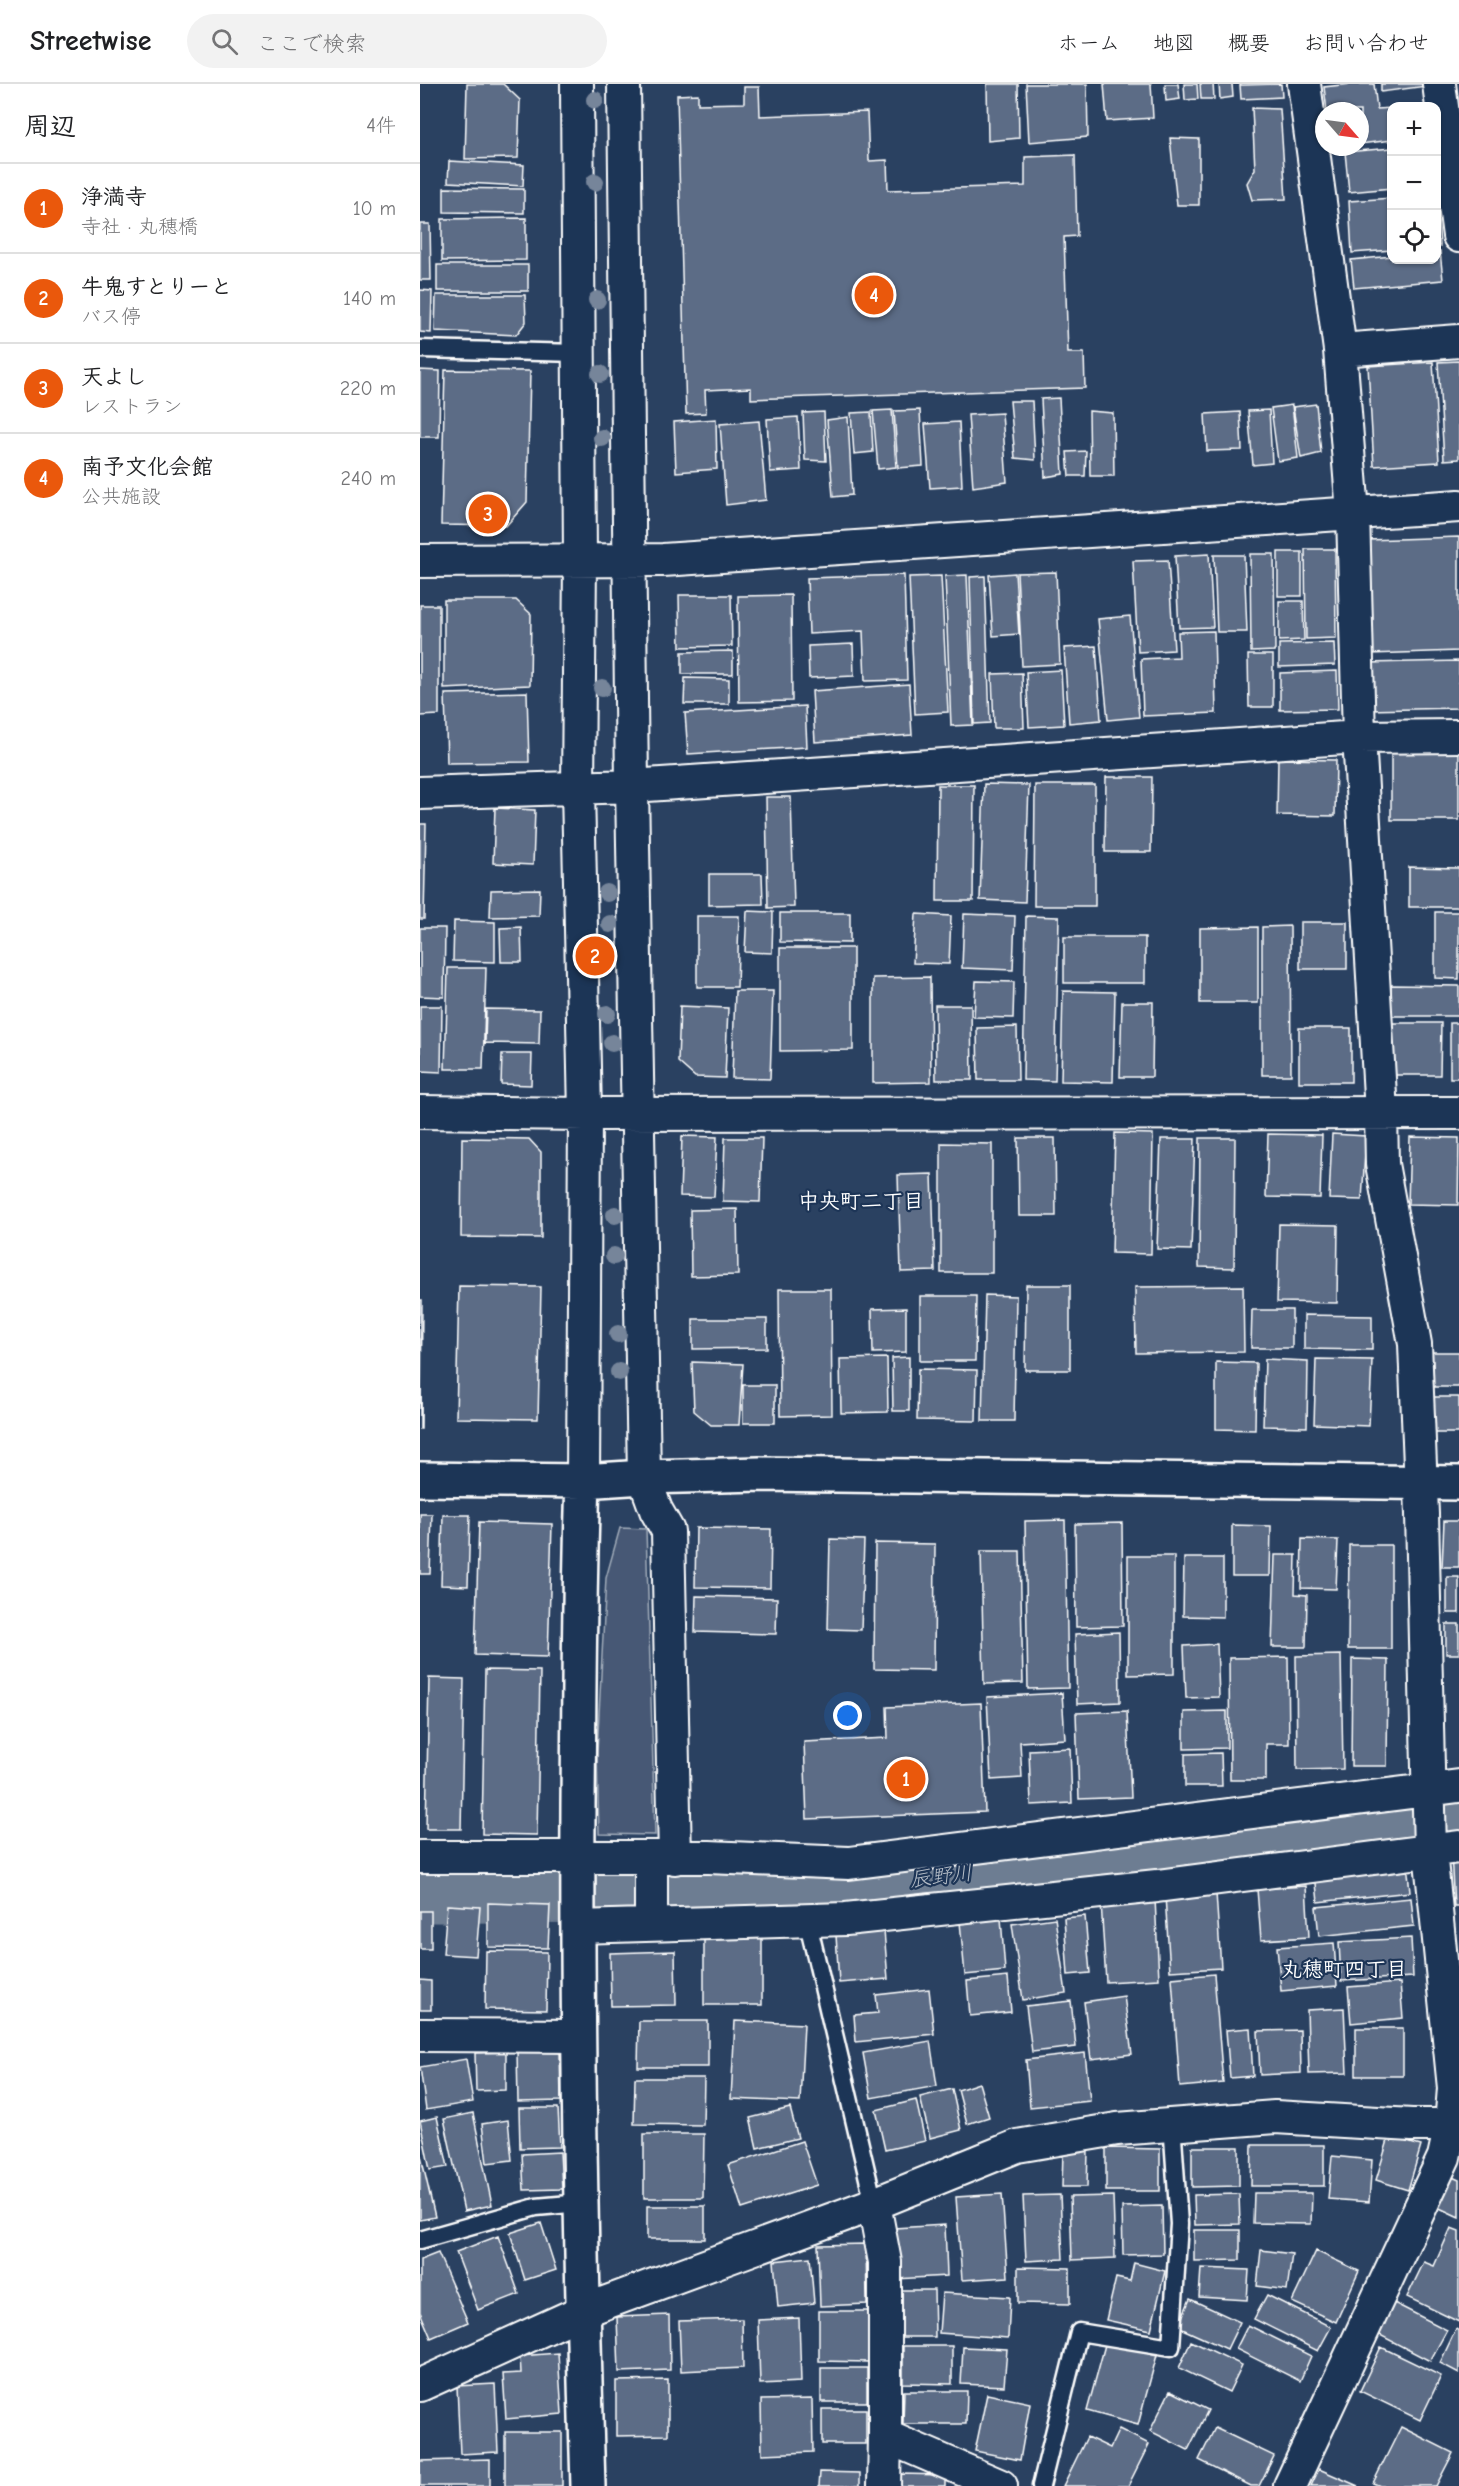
<!DOCTYPE html>
<html lang="ja">
<meta charset="utf-8">
<style>
:root{--surface:#fff;--page:#f2f2f2;--text:#202124;--muted:#757577;--line:#e0e0e0;--accent:#ea580c}
body{margin:0;font-family:"Comic Neue","Klee One",sans-serif;background:var(--page);color:var(--text)}
.controls{position:absolute;right:18px;top:18px;display:grid;overflow:hidden;border-radius:12px;box-shadow:0 2px 4px #0004}
.controls button{width:54px;height:54px;display:grid;place-items:center;padding:0;border:0;border-bottom:2px solid var(--line);background:var(--surface);color:var(--text);font:30px sans-serif}
.compass{position:absolute;left:895px;top:18px;width:54px;height:54px;border-radius:50%;background:var(--surface);box-shadow:0 2px 4px #0004;rotate:118deg}
.you{position:absolute;left:428px;top:1632px;width:21px;height:21px;margin:-15px;border:4px solid #fff;border-radius:50%;background:#1a73e8;box-shadow:0 0 0 9px #1a73e833}
.badge{display:grid;place-items:center;width:39px;height:39px;border-radius:50%;background:var(--accent);color:#fff;font-size:20px;font-weight:700}
.pin{position:absolute;translate:-50% -50%;border:3px solid #fff;box-shadow:0 2px 6px #0006}
.list{margin:0;padding:0;list-style:none}
h2{display:flex;justify-content:space-between;align-items:center;height:78px;margin:0;padding:0 24px;font-size:26px}
h2 small{font-size:20px;font-weight:400;color:var(--muted)}
.list li{display:grid;grid-template-columns:39px 1fr auto;gap:18px;align-items:center;box-sizing:border-box;height:90px;padding:0 24px;border-top:2px solid var(--line)}
.list b{display:block;font-size:22px;white-space:nowrap}
.list p{margin:0;font-size:20px;white-space:nowrap;color:var(--muted)}
.list em{font-size:20px;font-style:normal;color:var(--muted)}
.icon{flex:none;width:33px;height:33px;fill:none;stroke:currentColor;stroke-width:2;stroke-linecap:round;stroke-linejoin:round}
.map{position:relative;flex:none;width:1039px;height:2402px;overflow:hidden}
header{display:flex;align-items:center;gap:36px;box-sizing:border-box;height:84px;padding:0 30px;background:var(--surface);border-bottom:2px solid var(--line)}
header strong{font-size:28px}
nav{display:flex;gap:33px;margin-inline-start:auto;font-size:21px}
.search{width:420px;height:54px;background:var(--page);display:flex;align-items:center;gap:15px;box-sizing:border-box;padding:0 21px;border-radius:33px;color:var(--muted);font-size:22px}
main{display:flex}
aside{flex:1;background:var(--surface)}
.map>svg:first-child{display:block}
.green{fill:#465975;stroke:#a2acba;stroke-width:1.5}
.lines{fill:none;stroke-linecap:round;stroke-linejoin:round}
.river{stroke:#6d7d92;stroke-width:69}
.building{fill:#5b6c86;stroke:#fff;stroke-width:1.5}
.lane-casing{stroke:#fff;stroke-width:21}
.street-casing{stroke:#fff;stroke-width:36}
.secondary-casing{stroke:#fff;stroke-width:38}
.lane{stroke:#1d3557;stroke-width:16}
.street{stroke:#1d3557;stroke-width:32}
.secondary{stroke:#1d3557;stroke-width:33}
.tree{fill:#76859a}
.labels{text-anchor:middle;dominant-baseline:central;stroke-width:4.5;stroke-linejoin:round;paint-order:stroke}
.neighbourhood-label{font-size:21px;font-weight:bold;fill:#fff;stroke:#1d3557}
.water-label{font-size:21px;font-style:italic;fill:#b6bec8;stroke:#1d3557}
</style>
<header>
<strong>Streetwise</strong>
<div class="search"><svg class="icon" aria-label="search" viewBox="0 0 24 24"><circle cx="10" cy="10" r="6"/><path d="M15 15l6 6"/></svg>ここで検索</div>
<nav><a>ホーム</a><a>地図</a><a>概要</a><a>お問い合わせ</a></nav>
</header>
<main>
<aside>
<h2>周辺<small>4件</small></h2>
<ul class="list">
<li><span class="badge">1</span><div><b>浄満寺</b><p>寺社 · 丸穂橋</p></div><em>10 m</em></li>
<li><span class="badge">2</span><div><b>牛鬼すとりーと</b><p>バス停</p></div><em>140 m</em></li>
<li><span class="badge">3</span><div><b>天よし</b><p>レストラン</p></div><em>220 m</em></li>
<li><span class="badge">4</span><div><b>南予文化会館</b><p>公共施設</p></div><em>240 m</em></li>
</ul>
</aside>
<div class="map">
<svg width="1039" height="2402" viewBox="0 0 1039 2402">
<rect width="100%" height="100%" fill="#2a4161"/>
<filter id="ink" filterUnits="userSpaceOnUse"><feTurbulence type="fractalNoise" baseFrequency=".0167" numOctaves="2"/><feDisplacementMap in="SourceGraphic" scale="12" xChannelSelector="R" yChannelSelector="G"/><feConvolveMatrix kernelMatrix="1 2 1 2 8 2 1 2 1" color-interpolation-filters="sRGB"/></filter>
<g filter="url(#ink)">
<path class="green" d="M200,1444L226,1445L235,1751L179,1750L177,1669L186,1494Z"/>
<g class="lines">
<path class="river" d="M0,1804L408,1805L1039,1731"/>
</g>
<path class="building" d="M47,0H83L100,16L98,74L45,75Z
M567,0H598L599,54L568,57Z
M606,0H667L668,53L609,58Z
M684,0H731L733,34L687,37Z
M745,0H758L760,15L746,17Z
M764,0H777L778,15L765,16Z
M780,0H793L794,15H781Z
M799,0H812L813,13L800,15Z
M861,0L862,13L821,15L820,1Z
M931,0H954L957,25L972,24V56L940,60V27H907L904,3Z
M961,0H1006L1007,2L961,8Z
M324,3H339L340,32L447,28L449,77L467,76L468,106L605,102V73L655,71L657,152L644,153L648,269H664L665,304L331,315V304L285,306L286,329L266,330L257,11L278,10V20L324,19Z
M832,24L860,25L866,115L832,116L827,99L835,85Z
M750,54L779,55V121H757Z
M972,64V104L929,108L925,68Z
M29,77L104,81L103,102L28,98Z
M24,104L104,105V129L24,128Z
M1016,111L1020,162H1016Z
M972,114V166L932,169L929,117Z
M106,134V176L22,177V135Z
M0,140H10L11,196H0Z
M1020,167L1023,196L934,204L931,176L972,172V176H1016V168Z
M17,181H108V207H17Z
M0,206L12,207L11,249L0,248Z
M16,211H105L106,238L96,251L15,247Z
M1039,277V375L1024,376L1018,278Z
M1013,278L1019,378L954,382L948,282Z
M0,286L20,287L19,353H0Z
M25,286L110,287L107,418L86,442L21,441Z
M639,314L643,390L625,393L621,315Z
M590,317H612L615,376L595,374Z
M896,320L901,369L881,374L873,323Z
M872,321L878,374L858,377L851,324Z
M472,326L476,383L458,385L453,327Z
M500,326L503,382L478,384L474,327Z
M849,326L852,379L833,381L828,327Z
M669,327L693,329L694,392H670Z
M404,328L406,377L385,376L383,329Z
M451,328L453,368L434,370L431,329Z
M820,328L822,366L787,367L785,330Z
M582,329L587,398L553,403L548,331Z
M378,333L381,386L350,388L347,335Z
M428,333L432,411L413,413L407,336Z
M296,335L297,385L256,388L254,338Z
M339,337L346,416L306,421L300,340Z
M539,338L542,402L510,404L505,340Z
M666,367L665,392H649L647,368Z
M1039,453V567L950,570L947,456Z
M885,465H915L916,554L886,555Z
M858,468H882V512H858Z
M789,470L793,543L759,544L755,472Z
M830,470H854L855,567L831,568Z
M794,471H824L827,548H797Z
M748,476L754,566L718,568L713,477Z
M636,488L640,580L602,582L597,489Z
M595,489L599,550L573,552L569,491Z
M484,491L487,596L445,597L443,547L389,550L387,494Z
M547,491L553,641L531,642L525,492Z
M521,492L528,628L495,630L489,493Z
M565,492L570,639L554,640L550,493Z
M259,511H311L312,562L260,563Z
M371,511L372,617L319,618L318,512Z
M24,516H96L111,530L110,601L24,605Z
M859,517H883L884,556L859,557Z
M0,521H19V631L0,632Z
M710,532L719,633L688,636L678,535Z
M794,547L796,629L723,632L721,575L759,573L758,548Z
M914,559L915,581L859,583V560Z
M433,560L434,592L389,594L388,562Z
M676,562L681,636L649,639L644,564Z
M313,567V590H262V568Z
M828,571H853V623H829Z
M1039,577V624L948,626V579Z
M641,586L644,641L609,643L606,588Z
M917,587L918,625L860,626V589Z
M602,589L604,644H574L572,590Z
M265,594L309,595V620H264Z
M489,600L492,651L395,658L392,607Z
M107,608L109,678L27,679L25,610Z
M385,622L387,663L268,670L265,629Z
M971,666H1039V736H971Z
M858,675L916,676L915,732L857,731Z
M686,693H732L731,768H685Z
M564,700L609,701L605,818L560,816Z
M518,701H554L553,817H517Z
M615,701H675V822H614Z
M346,713H371L374,823L348,824Z
M75,724L115,726L113,781L73,779Z
M0,740H6L4,835H0Z
M989,783L1039,784V823H989Z
M289,790H342L343,820L289,821Z
M120,805L119,832L70,833L71,806Z
M327,827L353,828L352,869L325,868Z
M1015,828H1039V895L1015,894Z
M360,829H430V859L360,858Z
M496,830L531,832L529,880L493,879Z
M544,830L595,832L593,886L542,884Z
M277,832H319L317,903H277Z
M606,832L639,833L635,997L603,996Z
M34,837L75,838V878L33,877Z
M880,838H927V885H880Z
M870,842L871,991H842V843Z
M101,843L102,878H81L80,844Z
M838,843V919H780V844Z
M0,844H25L24,913L0,912Z
M644,853H725V899H644Z
M360,864H433V966L360,967Z
M28,884H66L63,985H25Z
M510,893L511,998L453,999V894Z
M556,897L594,898L593,934L554,933Z
M971,901L1039,902V932H971Z
M315,907H353L350,995L312,994Z
M643,907L695,908L693,998L641,997Z
M702,918H733L732,993H700Z
M515,921H551L552,996H516Z
M0,922H22L21,988L0,987Z
M260,922L308,924L305,994L275,993L258,978Z
M66,925L120,926L119,960L65,959Z
M971,939H1021L1020,991H971Z
M1030,939H1039V994H1030Z
M597,943L598,996H558L557,944Z
M879,944H931V998H879Z
M82,970H112L111,1001L81,1000Z
M695,1049L733,1050L731,1170L692,1169Z
M848,1050L902,1051L900,1114L846,1113Z
M912,1050L946,1052L942,1116L909,1115Z
M262,1052L297,1053L294,1113L260,1112Z
M990,1053L1039,1054L1038,1121L988,1120Z
M42,1054L109,1055L121,1068V1154L41,1153Z
M305,1054H342L340,1118L303,1117Z
M598,1054H635L636,1132H599Z
M780,1054H815L814,1184L779,1183Z
M741,1055H775L771,1166L737,1165Z
M521,1059L572,1060V1189H521Z
M512,1090L515,1187L481,1188L478,1091Z
M317,1125L318,1191L271,1192L270,1126Z
M859,1140L918,1141L917,1219L857,1218Z
M606,1201H650V1286H605Z
M39,1202L121,1203L118,1335L36,1334Z
M823,1202L824,1268L716,1269L715,1203Z
M359,1205H411L412,1331L360,1332Z
M565,1211L596,1212L594,1337H562Z
M500,1212H556L555,1277H500Z
M0,1216H2L1,1345H0Z
M486,1224V1268L453,1269L452,1225Z
M832,1226H872V1264H831Z
M884,1231L952,1232V1266L884,1265Z
M273,1235H347V1264L273,1265Z
M1010,1268H1039V1303H1009Z
M489,1273V1327H473L472,1274Z
M467,1274L468,1328L421,1329L420,1275Z
M845,1275L888,1277L887,1343L843,1342Z
M896,1275L952,1276L949,1342L894,1340Z
M272,1278L323,1280L319,1341H291L274,1327Z
M796,1278L836,1279L835,1346L796,1345Z
M498,1285L557,1286L556,1337L497,1336Z
M323,1301H355V1339H323Z
M1011,1313H1039V1349H1011Z
M0,1430H12L10,1490H0Z
M23,1431H50L48,1502L21,1501Z
M645,1436L648,1604L608,1605L605,1437Z
M1024,1437H1039V1483H1022Z
M59,1438L132,1440L128,1573L55,1571Z
M702,1439L703,1542L656,1543L655,1440Z
M812,1441L851,1442L850,1492H812Z
M276,1444L351,1445L350,1504L275,1503Z
M410,1455L444,1456L441,1546L408,1545Z
M882,1455L918,1456L916,1505L881,1504Z
M455,1459L515,1460L514,1586L454,1585Z
M929,1461H971V1565H928Z
M561,1467H600L603,1599L564,1600Z
M855,1471H876L875,1510L887,1511L886,1563H852Z
M708,1472H754V1590L708,1591Z
M764,1474H803V1533L763,1532Z
M1027,1493H1039V1529H1027Z
M276,1512L357,1514L356,1550L275,1548Z
M1026,1540H1039V1570H1026Z
M699,1548L700,1618L657,1620L655,1550Z
M797,1560L799,1613L766,1614L764,1562Z
M921,1571L923,1685L877,1686L876,1572Z
M868,1573L869,1660H846V1696H810L809,1574Z
M932,1575L968,1576L967,1682H931Z
M65,1586L120,1587L117,1751L62,1750Z
M9,1594L44,1595L41,1745H6Z
M642,1609L645,1655L600,1658L602,1694L571,1696L567,1613Z
M561,1619L565,1728L387,1735L384,1658L468,1654L467,1623Z
M707,1627L711,1713L659,1715L656,1629Z
M807,1627V1664L764,1665V1628Z
M650,1664L652,1719L611,1721L609,1666Z
M801,1669L802,1702H765V1670Z
M1039,1769V1822H1034L1031,1770Z
M987,1779L990,1808L898,1818L895,1790Z
M886,1802L889,1853L841,1856L837,1805Z
M796,1809L801,1884L750,1887L745,1812Z
M991,1814L994,1842L899,1852L896,1823Z
M735,1815L739,1895L686,1898L681,1818Z
M68,1819L130,1821L128,1864L68,1863Z
M27,1821L60,1823L56,1872L23,1870Z
M0,1827H11V1865H0Z
M665,1832L670,1889L648,1891L644,1834Z
M581,1834L585,1887L545,1891L540,1838Z
M635,1834L646,1909L603,1916L592,1840Z
M464,1847L468,1895L419,1899L416,1851Z
M284,1852H342V1921H284Z
M991,1854L993,1893L921,1897L919,1858Z
M914,1859L917,1902L861,1907L857,1863Z
M66,1867L127,1868L126,1926L65,1925Z
M255,1867L256,1921L191,1922L190,1869Z
M794,1890L803,1999L760,2003L752,1894Z
M588,1893L591,1928L550,1932L547,1897Z
M0,1896L11,1897V1926H0Z
M980,1899L983,1934L931,1939L928,1903Z
M509,1905L514,1950L436,1958L434,1931L458,1929L456,1911Z
M704,1912L712,1970L671,1975L664,1918Z
M651,1917L656,1963L612,1968L606,1922Z
M924,1924L927,1989L889,1990L887,1926Z
M219,1937H288V1983H218Z
M315,1937L384,1940L380,2018L311,2015Z
M830,1944L833,1992L810,1994L806,1946Z
M936,1944H983V1992H936Z
M880,1946L881,1989L840,1991L838,1947Z
M510,1957L517,2002L451,2014L443,1969Z
M97,1966H140L141,2017L98,2018Z
M86,1968V2006L56,2007L55,1969Z
M665,1969L670,2017L610,2023L606,1976Z
M46,1975L53,2018L6,2026L0,1983Z
M215,1994H284L283,2041L214,2040Z
M559,1999L569,2033L547,2040L538,2006Z
M532,2005L541,2046L510,2054L500,2013Z
M496,2016L505,2057L465,2066L456,2026Z
M99,2024H138L140,2063L100,2064Z
M370,2024L378,2054L337,2064L330,2034Z
M53,2029L72,2121L44,2127L24,2035Z
M17,2033L28,2083L10,2086L0,2037Z
M88,2036L92,2076L67,2079L62,2040Z
M224,2050H284L283,2114H224Z
M969,2053L1001,2062L988,2106L956,2096Z
M382,2057L397,2101L322,2125L308,2081Z
M832,2061H904V2102H831Z
M772,2063H819V2102L772,2103Z
M686,2064L740,2065V2107H686Z
M643,2067H668L667,2103H642Z
M0,2068L15,2133L0,2136Z
M140,2068L142,2105L104,2106L102,2070Z
M912,2072L952,2076L949,2118L908,2115Z
M1026,2090L1039,2096V2133L1013,2121Z
M834,2109H892L891,2140L833,2139Z
M582,2110L588,2193L542,2196L536,2113Z
M819,2110L820,2140L775,2141L774,2111Z
M640,2111L643,2175L606,2177L603,2112Z
M693,2112L695,2174L652,2176L650,2113Z
M227,2122H285V2155H227Z
M742,2122L743,2170L703,2171L702,2123Z
M121,2139L136,2186L105,2196L90,2149Z
M525,2141L527,2192L476,2195L474,2144Z
M1031,2144L1039,2147V2238L987,2213L1004,2178L1014,2182Z
M774,2146H820V2176L774,2177Z
M78,2152L99,2210L58,2226L36,2168Z
M446,2160L447,2220L400,2222L398,2161Z
M841,2166L872,2170L867,2206L837,2202Z
M896,2167L939,2187L916,2238L872,2218Z
M18,2169L48,2238L11,2254L0,2228V2176Z
M390,2173L394,2219L358,2223L354,2177Z
M714,2179L745,2187L731,2246L686,2236L696,2194L710,2197Z
M598,2183L650,2184V2220L598,2219Z
M781,2184L829,2186L827,2216L779,2213Z
M478,2206H514L515,2253H478Z
M522,2209L590,2213L588,2254L519,2249Z
M847,2211L911,2243L898,2267L834,2235Z
M770,2215L820,2238L807,2265L758,2243Z
M972,2218L1027,2246L1010,2277L956,2249Z
M399,2227H449V2278L399,2277Z
M249,2231L250,2286L199,2288L197,2233Z
M379,2234L381,2298L340,2300L338,2236Z
M322,2235L323,2284L261,2287L259,2237Z
M828,2241L891,2272L880,2297L816,2265Z
M1036,2245L1039,2247V2289L1020,2279Z
M686,2257L737,2271L718,2341L667,2327Z
M771,2257L822,2281L809,2308L759,2284Z
M483,2262H532V2300L483,2299Z
M543,2263L587,2265L584,2302L541,2300Z
M961,2263L1021,2292L1000,2336L940,2307Z
M138,2269L142,2330L86,2335L83,2290L101,2289L100,2272Z
M401,2284H447V2318H401Z
M248,2296V2351L196,2352V2297Z
M75,2300L78,2368L40,2370L37,2302Z
M484,2307H547L546,2340H483Z
M750,2307L788,2326L768,2366L730,2347Z
M567,2310L610,2319L600,2376L555,2367Z
M392,2315L393,2368L342,2370L341,2316Z
M402,2325H446V2360H402Z
M981,2343L1033,2369L1016,2402H960L953,2399Z
M795,2344L854,2372L839,2402H831L779,2376Z
M699,2345L729,2360L708,2402H643L667,2353L690,2364Z
M85,2348H142V2402H85Z
M70,2375V2402H0V2377Z
M899,2385L938,2402H891Z
M400,2388L440,2389V2402H399Z
M481,2390L525,2391V2402H481Z"/>
<g class="lines">
<defs>
<path id="lane" d="M0,265L158,269
M387,1835L454,2120
M0,2156L116,2123L161,2119
M621,2402L659,2248L751,2263L759,2140L752,2039"/>
<path id="street" d="M157,0L160,476L158,705L165,1030L163,1397
M204,0L212,702L224,1393L236,1426L248,1447L255,1774
M1019,0L1039,152
M920,266L1039,257
M0,477L243,476L1039,422
M0,709L212,702L939,653L1039,652
M0,1028L165,1030L1039,1029
M0,1773H289L429,1779L1039,1702
M231,1840V1774
M158,1843L426,1835L737,1802L1039,1763
M0,1951L159,1952
M454,2120L465,2178V2352L581,2402
M0,2301L163,2227L454,2120L597,2062L697,2045L855,2033L992,2041H1039
M464,2402L465,2352
M870,2402L1024,2073L1031,2041L1034,2004L1010,1767L1002,1430L995,1260L962,1080L961,1029L939,653L933,429L920,266L884,0"/>
<path id="secondary" d="M0,1395L163,1397L224,1393L340,1390L1039,1399
M163,1397C159,1505 159,1612 158,1720C157,1947 161,2175 168,2402"/>
</defs>
<use href="#lane" class="lane-casing"/>
<use href="#street" class="street-casing"/>
<use href="#secondary" class="secondary-casing"/>
<use href="#lane" class="lane"/>
<use href="#street" class="street"/>
<use href="#secondary" class="secondary"/>
</g>
<g class="tree">
<circle cx="175" cy="16" r="9"/>
<circle cx="175" cy="98" r="9"/>
<circle cx="177" cy="216" r="9"/>
<circle cx="180" cy="290" r="9"/>
<circle cx="182" cy="354" r="9"/>
<circle cx="182" cy="604" r="9"/>
<circle cx="187" cy="809" r="9"/>
<circle cx="190" cy="840" r="9"/>
<circle cx="187" cy="930" r="9"/>
<circle cx="192" cy="959" r="9"/>
<circle cx="195" cy="1131" r="9"/>
<circle cx="194" cy="1172" r="9"/>
<circle cx="198" cy="1250" r="9"/>
<circle cx="199" cy="1288" r="9"/>
</g>
</g>
<g class="labels">
<g class="neighbourhood-label">
<text x="441" y="1117">中央町二丁目</text>
<text x="924" y="1885">丸穂町四丁目</text>
</g>
<g class="water-label">
<text transform="translate(521 1792) rotate(-7)">辰野川</text>
</g>
</g>
</svg>
<div class="controls">
<button>+</button>
<button>−</button>
<button><svg class="icon" aria-label="locate" viewBox="0 0 24 24"><circle cx="12" cy="12" r="6"/><path d="M12 2v4M12 18v4M2 12h4M18 12h4"/></svg></button>
</div>
<svg class="compass" viewBox="-18 -18 36 36"><path d="M0-13l5 13h-10z" fill="#e53935"/><path d="M0 13l5-13h-10z" fill="#757577"/></svg>
<div class="you"></div>
<div class="pin badge" style="left:486px;top:1695px">1</div>
<div class="pin badge" style="left:175px;top:872px">2</div>
<div class="pin badge" style="left:68px;top:430px">3</div>
<div class="pin badge" style="left:454px;top:211px">4</div>
</div>
</main>
